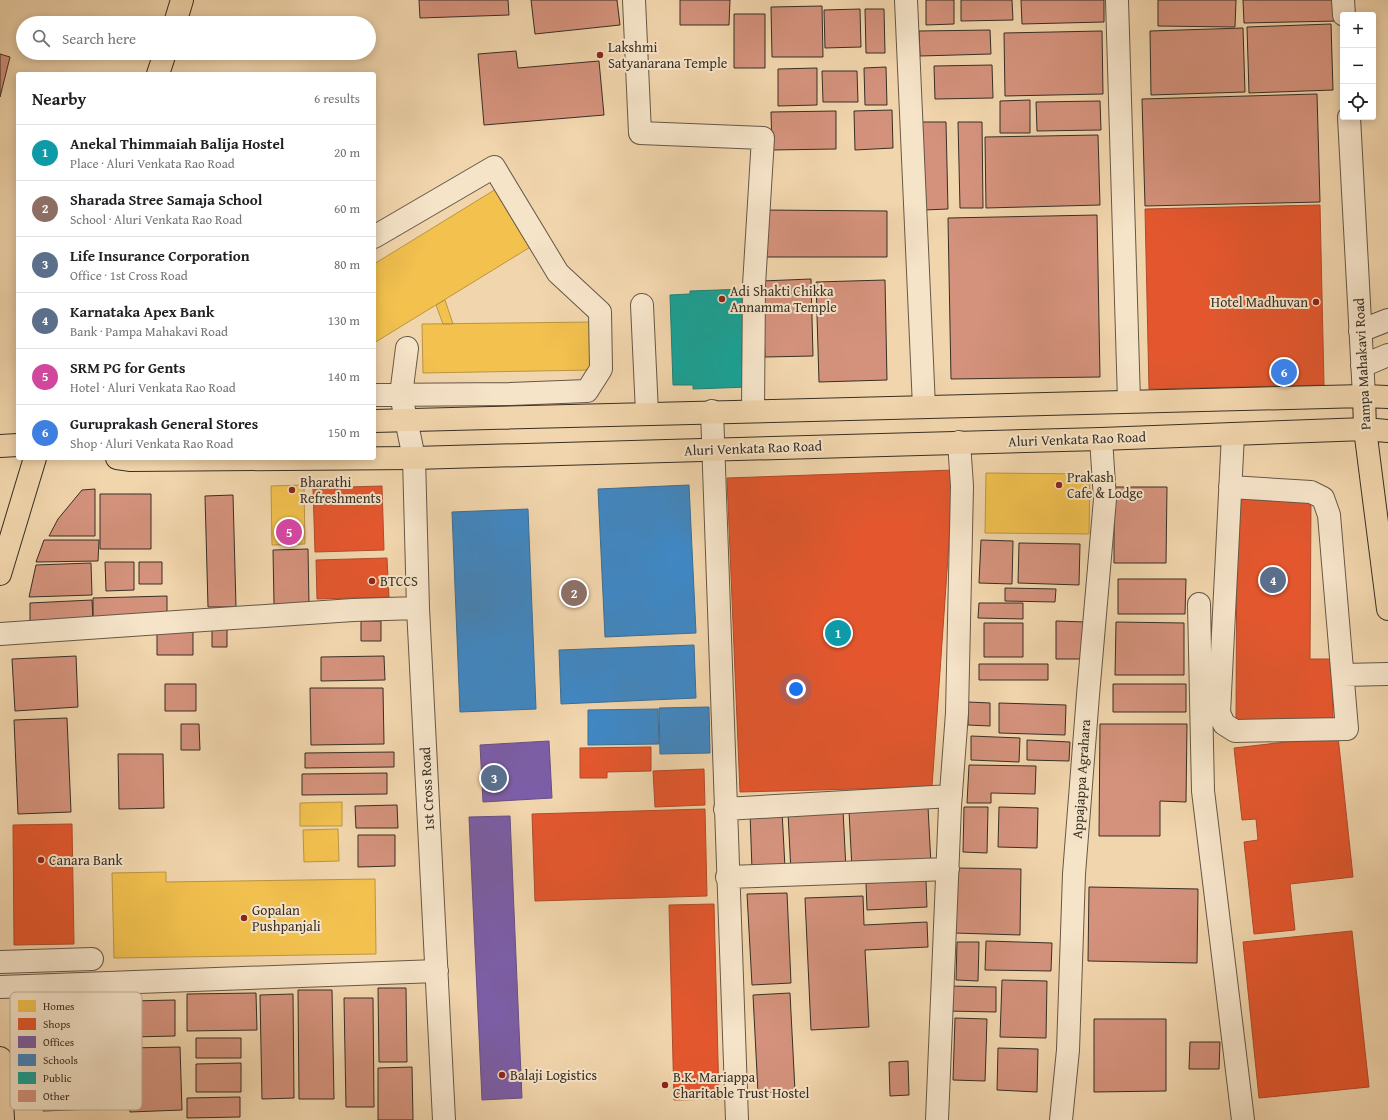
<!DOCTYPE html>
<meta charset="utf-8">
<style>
:root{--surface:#fff;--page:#f2f2f2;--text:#202124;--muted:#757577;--line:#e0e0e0;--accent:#0f766e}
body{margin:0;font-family:"Gentium Book Plus",serif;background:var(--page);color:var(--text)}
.controls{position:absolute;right:12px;top:12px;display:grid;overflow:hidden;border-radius:4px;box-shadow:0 2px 10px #0003}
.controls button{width:36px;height:36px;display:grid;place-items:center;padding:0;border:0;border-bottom:1px solid var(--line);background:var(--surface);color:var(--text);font:20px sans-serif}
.you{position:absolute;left:796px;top:689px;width:14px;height:14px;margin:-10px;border:3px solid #fff;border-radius:50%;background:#1a73e8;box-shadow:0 0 0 6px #1a73e833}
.badge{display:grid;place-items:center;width:26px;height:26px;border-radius:50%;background:var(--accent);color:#fff;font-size:13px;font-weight:700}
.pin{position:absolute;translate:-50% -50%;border:2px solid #fff;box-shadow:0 1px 4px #0006}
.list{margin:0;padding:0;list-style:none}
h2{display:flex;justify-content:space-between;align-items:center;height:52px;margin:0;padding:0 16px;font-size:17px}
h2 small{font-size:13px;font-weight:400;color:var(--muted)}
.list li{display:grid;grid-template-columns:26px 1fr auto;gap:12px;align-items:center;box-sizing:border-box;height:56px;padding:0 16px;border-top:1px solid var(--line)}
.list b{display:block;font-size:15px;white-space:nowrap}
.list p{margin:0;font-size:13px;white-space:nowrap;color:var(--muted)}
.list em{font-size:13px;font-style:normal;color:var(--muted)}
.icon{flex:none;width:22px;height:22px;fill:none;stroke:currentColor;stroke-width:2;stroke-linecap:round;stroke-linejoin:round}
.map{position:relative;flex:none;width:1388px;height:1120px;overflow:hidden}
.search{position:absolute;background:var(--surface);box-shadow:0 2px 10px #0003;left:16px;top:16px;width:360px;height:44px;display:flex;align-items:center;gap:10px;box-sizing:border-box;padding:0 14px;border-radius:22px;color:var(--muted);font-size:15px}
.panel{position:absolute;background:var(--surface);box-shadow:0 2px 10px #0003;left:16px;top:72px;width:360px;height:388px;border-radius:4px}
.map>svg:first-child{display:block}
.homes{fill:#f2c14e;stroke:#ba9541}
.shops{fill:#e4572e;stroke:#b04b2b}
.offices{fill:#7b5ea7;stroke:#675080}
.schools{fill:#3f88c5;stroke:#3d6d95}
.public{fill:#17a398;stroke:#218075}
.building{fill:#d4927c;stroke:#382f24}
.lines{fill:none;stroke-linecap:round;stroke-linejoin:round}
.minor-casing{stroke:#665846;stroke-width:24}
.major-casing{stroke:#382f24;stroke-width:24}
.minor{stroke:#f6e4c9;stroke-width:22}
.major{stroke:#f1d5ac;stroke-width:22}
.poi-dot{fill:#8f2418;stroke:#f6e4c9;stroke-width:1.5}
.labels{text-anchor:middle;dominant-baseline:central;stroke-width:4;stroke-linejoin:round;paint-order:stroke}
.poi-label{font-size:14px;fill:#382f24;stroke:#f6e4c9;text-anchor:start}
.street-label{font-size:14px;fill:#382f24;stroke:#f6e4c9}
.key{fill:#f6e4c9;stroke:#bdae98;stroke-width:1}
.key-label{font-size:11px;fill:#382f24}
</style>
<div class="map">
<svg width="1388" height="1120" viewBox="0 0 1388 1120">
<rect width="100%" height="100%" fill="#f1d5ac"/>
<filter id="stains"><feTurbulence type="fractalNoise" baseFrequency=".005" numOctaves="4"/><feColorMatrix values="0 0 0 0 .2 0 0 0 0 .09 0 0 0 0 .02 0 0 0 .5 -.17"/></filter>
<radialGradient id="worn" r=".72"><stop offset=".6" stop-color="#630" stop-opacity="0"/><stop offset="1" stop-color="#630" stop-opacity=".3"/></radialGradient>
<path class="homes" d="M496,189L532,246L374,343V264Z
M445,300L453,324H443L436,305Z
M593,322L594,370L423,373L422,324Z
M986,473L1090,474L1089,534L985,533Z
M304,485L305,544L272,545L271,486Z
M342,802V826H300V803Z
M338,829L339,861L304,862L303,830Z
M166,872V882L375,879L376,954L114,958L112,873Z"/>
<path class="shops" d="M1320,205L1324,385L1149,389L1145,209Z
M954,470L932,787L740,792L727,478Z
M382,486L384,550L315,552L313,488Z
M1237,499L1311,500L1310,659H1333V722L1236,721Z
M387,558L389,597L317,599L316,560Z
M1338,736L1353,877L1290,884L1295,930L1254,934L1244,842L1258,840L1256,819L1242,820L1234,748Z
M651,747V771L607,772V778H580V748Z
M704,769L705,805L655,807L653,771Z
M705,809L707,896L535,901L532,814Z
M72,824L74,944L14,945L13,825Z
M714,904L719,1099L674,1100L669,905Z
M1352,931L1369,1087L1259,1098L1243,942Z"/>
<path class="offices" d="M549,741L552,798L483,802L480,745Z
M510,816L522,1098L482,1100L469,817Z"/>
<path class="schools" d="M689,485L696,633L605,637L598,489Z
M528,509L536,709L460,712L452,512Z
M694,645L696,698L561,704L559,650Z
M709,707L710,753L660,754L659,708Z
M658,709L659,744L588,745V710Z"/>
<path class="public" d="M746,289L749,387L693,389V385H673L670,295L690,294V291Z"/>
<path class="building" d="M419,0H508L509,15L420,18Z
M531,0H617L620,25L535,34Z
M680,0H730L729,25H680Z
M926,0H954V24L926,25Z
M961,0H1012L1013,20L961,21Z
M1021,0H1104V22L1022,24Z
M1158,0H1236L1235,27L1158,26Z
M1243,0H1338V21L1244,23Z
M822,6L823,57H772L771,7Z
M860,9L861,47L825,48L824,10Z
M865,9H884L885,53H866Z
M734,14H765V68H734Z
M1331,24L1333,90L1249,93L1247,27Z
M1243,28L1245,92L1151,95L1150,31Z
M990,30L991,54L920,56L919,31Z
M1102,31L1103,94L1005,96L1004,33Z
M516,51L518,68L599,61L604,115L484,125L478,54Z
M0,54L10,57L0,97Z
M992,65L993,98L935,99L934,66Z
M886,67L887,105H865L864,68Z
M817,68V105L778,106V69Z
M822,71H857L858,102H823Z
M1317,94L1320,202L1145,206L1142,99Z
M1030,100V133H1000V101Z
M1100,101L1101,130L1037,131L1036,102Z
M892,110L893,148L855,150L854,111Z
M836,111V149L772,150L771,112Z
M922,122H946L948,209L924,210Z
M958,122H982L983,208H960Z
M1098,135L1100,205L986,208L985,137Z
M763,210L887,211V257H763Z
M1097,215L1100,377L951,379L948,218Z
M811,279L813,356L765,357L762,281Z
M885,280L887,380L819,382L816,282Z
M1114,487H1167L1166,563H1114Z
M95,489V536H49L58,519L82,490Z
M100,494H151V549H100Z
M233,495L236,607H208L205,496Z
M44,540H99L98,561L36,562Z
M981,540L1013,541L1012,584L979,583Z
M1019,543L1080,544L1079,585L1018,583Z
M308,549L309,604H274L273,550Z
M105,562H134V590L106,591Z
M139,562H162V584H139Z
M91,563L92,595L29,597L36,565Z
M1118,579H1186L1185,614H1118Z
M1005,588L1056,589L1055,602L1005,601Z
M167,596V617L93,620V598Z
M92,600L93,620L30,623V603Z
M979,603H1023V619L978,618Z
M361,621H381V641H361Z
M1056,621L1086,622V659H1056Z
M1116,622L1184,623V675H1115Z
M984,623H1023V657H984Z
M157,627H193V655H157Z
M212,628H227V647H212Z
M76,656L78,707L15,711L12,659Z
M384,656L385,680L321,681V657Z
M979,664H1048V680H979Z
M165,684H196V711H165Z
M1113,684H1186V712H1113Z
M310,688H383L384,744L311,745Z
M968,702L990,703V726L968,725Z
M999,703L1066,705L1065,735L999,733Z
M67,718L71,812L18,814L14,720Z
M181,724H199L200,750H181Z
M1100,724H1187L1186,802L1160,801V836H1099Z
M971,736L1020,738L1019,762L971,760Z
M1027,740L1070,742L1069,761L1027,760Z
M394,752V767L305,768V753Z
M118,754H163L164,808L119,809Z
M969,765L1036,766L1035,794L991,793V803H967Z
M387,773V794L302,795V774Z
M397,805L398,828H356L355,806Z
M928,807L931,865L852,869L849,811Z
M964,807H988L987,853L963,852Z
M999,807L1038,808L1037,848L998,847Z
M843,810L846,870L791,873L788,813Z
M782,811L785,868L752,870L750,813Z
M358,835H395V866L358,867Z
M956,868L1021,869L1020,935L954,933Z
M926,880L927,907L867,910L866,883Z
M1089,887L1198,889L1197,963L1088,961Z
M787,893L791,983L752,985L747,894Z
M863,896L864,925L927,922L928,947L865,950L869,1027L811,1030L805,898Z
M986,941L1052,943L1051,971L985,970Z
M957,942H979L978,981L956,980Z
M1002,980L1047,981L1046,1038L1000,1037Z
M948,986L996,987V1012L947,1011Z
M378,988H406L407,1062H379Z
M298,990H332L334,1099H299Z
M256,993L257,1030L187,1031V994Z
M790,993L795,1091L758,1093L753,995Z
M293,994L294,1098L262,1099L260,995Z
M344,998H373L374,1107H346Z
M175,1000V1036L132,1037L131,1001Z
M115,1002L119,1108L43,1111L39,1004Z
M955,1018L987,1019L985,1081L953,1080Z
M1094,1019H1166V1091L1094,1092Z
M196,1038H241V1058H196Z
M1190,1042H1220L1219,1069H1189Z
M180,1047L182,1110L130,1112L128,1048Z
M998,1048L1038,1049L1037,1092L997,1090Z
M908,1061L909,1095L890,1096L889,1062Z
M241,1063V1092H196V1064Z
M412,1067L413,1120H378V1068Z
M240,1097V1117L187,1118V1098Z"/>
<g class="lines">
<defs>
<path id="minor" d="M634,0L640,133L763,138L754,285L753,410
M906,0L924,407
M1117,0L1129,401
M1343,0L1344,15
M1349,117L1364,396
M374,237L494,167L558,273L600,312L601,369L587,391L510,394L374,395
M642,305L647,413
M1360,331L1388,320
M407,348L401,395L414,458L418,608L444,1120
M1362,366L1388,355
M712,411L737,1120
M1230,487L1311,492L1323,498L1329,515L1347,729L1235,731L1224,724L1219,713L1233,434
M1199,604L1203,791L1243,1120
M0,634L353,610L418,608
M1343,675L1388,674
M725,809L951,796
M727,877L948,869
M0,962L92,959
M0,987L437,971
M937,1120L950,806L957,713L962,486L959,442
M1061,1120L1068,1050L1074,874L1088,695L1105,499L1101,439"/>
<path id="major" d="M175,23L182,0
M158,74L165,53
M1364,396L1365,429L1388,609
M374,421L1364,396L1388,397
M0,446L18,445
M117,458L131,460L414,458L1101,439L1365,429L1388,431
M0,574L35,458
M0,1058L3,1120"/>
</defs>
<use href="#minor" class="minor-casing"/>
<use href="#major" class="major-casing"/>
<use href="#minor" class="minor"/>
<use href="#major" class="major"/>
</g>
<g class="poi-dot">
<circle cx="600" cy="55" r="4"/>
<circle cx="722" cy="299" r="4"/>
<circle cx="1316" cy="302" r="4"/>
<circle cx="1059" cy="485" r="4"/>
<circle cx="292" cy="490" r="4"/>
<circle cx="372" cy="581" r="4"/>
<circle cx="41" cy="860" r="4"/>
<circle cx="244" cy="918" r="4"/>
<circle cx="502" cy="1075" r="4"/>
<circle cx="665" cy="1085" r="4"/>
</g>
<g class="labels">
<g class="poi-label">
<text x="608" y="47">Lakshmi<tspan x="608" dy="16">Satyanarana Temple</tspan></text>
<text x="730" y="291">Adi Shakti Chikka<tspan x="730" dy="16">Annamma Temple</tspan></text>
<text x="1308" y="302" text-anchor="end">Hotel Madhuvan</text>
<text x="1067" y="477">Prakash<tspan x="1067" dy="16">Cafe &amp; Lodge</tspan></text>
<text x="300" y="482">Bharathi<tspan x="300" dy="16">Refreshments</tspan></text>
<text x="380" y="581">BTCCS</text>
<text x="49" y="860">Canara Bank</text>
<text x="252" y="910">Gopalan<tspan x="252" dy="16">Pushpanjali</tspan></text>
<text x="510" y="1075">Balaji Logistics</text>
<text x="673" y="1077">B.K. Mariappa<tspan x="673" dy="16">Charitable Trust Hostel</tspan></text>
</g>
<g class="street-label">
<text transform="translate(1362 364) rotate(-93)">Pampa Mahakavi Road</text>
<text transform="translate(1077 439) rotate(-2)">Aluri Venkata Rao Road</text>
<text transform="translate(753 448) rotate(-2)">Aluri Venkata Rao Road</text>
<text transform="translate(1081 779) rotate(-86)">Appajappa Agrahara</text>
<text transform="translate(427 789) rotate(-93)">1st Cross Road</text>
</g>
</g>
<rect x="10" y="992" width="132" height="118" rx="6" class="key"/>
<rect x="18" y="1000" width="18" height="12" fill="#f2c14e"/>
<rect x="18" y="1018" width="18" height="12" fill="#e4572e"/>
<rect x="18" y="1036" width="18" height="12" fill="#7b5ea7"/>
<rect x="18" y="1054" width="18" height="12" fill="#3f88c5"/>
<rect x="18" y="1072" width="18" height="12" fill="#17a398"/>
<rect x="18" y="1090" width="18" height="12" fill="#d4927c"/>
<g class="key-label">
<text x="43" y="1010">Homes</text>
<text x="43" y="1028">Shops</text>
<text x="43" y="1046">Offices</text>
<text x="43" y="1064">Schools</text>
<text x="43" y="1082">Public</text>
<text x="43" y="1100">Other</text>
</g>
<rect width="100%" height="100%" filter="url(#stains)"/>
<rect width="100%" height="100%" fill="url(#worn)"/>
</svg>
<div class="controls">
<button>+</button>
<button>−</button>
<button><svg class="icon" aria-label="locate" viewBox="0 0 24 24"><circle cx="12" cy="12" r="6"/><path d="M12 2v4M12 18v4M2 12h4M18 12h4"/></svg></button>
</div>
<div class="you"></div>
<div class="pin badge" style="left:838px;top:633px;background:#0f9aa8">1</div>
<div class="pin badge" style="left:574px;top:593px;background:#8d6e63">2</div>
<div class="pin badge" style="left:494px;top:778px;background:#5c6f8a">3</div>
<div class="pin badge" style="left:1273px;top:580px;background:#5c6f8a">4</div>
<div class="pin badge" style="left:289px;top:532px;background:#d1479c">5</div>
<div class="pin badge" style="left:1284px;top:372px;background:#3f7fe0">6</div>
<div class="search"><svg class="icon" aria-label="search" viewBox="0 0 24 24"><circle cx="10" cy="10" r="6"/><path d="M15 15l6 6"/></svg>Search here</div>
<section class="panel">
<h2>Nearby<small>6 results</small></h2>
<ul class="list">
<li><span class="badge" style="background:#0f9aa8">1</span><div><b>Anekal Thimmaiah Balija Hostel</b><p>Place · Aluri Venkata Rao Road</p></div><em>20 m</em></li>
<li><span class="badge" style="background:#8d6e63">2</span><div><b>Sharada Stree Samaja School</b><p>School · Aluri Venkata Rao Road</p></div><em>60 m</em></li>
<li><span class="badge" style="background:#5c6f8a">3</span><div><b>Life Insurance Corporation</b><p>Office · 1st Cross Road</p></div><em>80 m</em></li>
<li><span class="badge" style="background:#5c6f8a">4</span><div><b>Karnataka Apex Bank</b><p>Bank · Pampa Mahakavi Road</p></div><em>130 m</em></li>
<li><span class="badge" style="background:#d1479c">5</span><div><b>SRM PG for Gents</b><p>Hotel · Aluri Venkata Rao Road</p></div><em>140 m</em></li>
<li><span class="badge" style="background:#3f7fe0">6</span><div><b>Guruprakash General Stores</b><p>Shop · Aluri Venkata Rao Road</p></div><em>150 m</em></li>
</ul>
</section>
</div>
